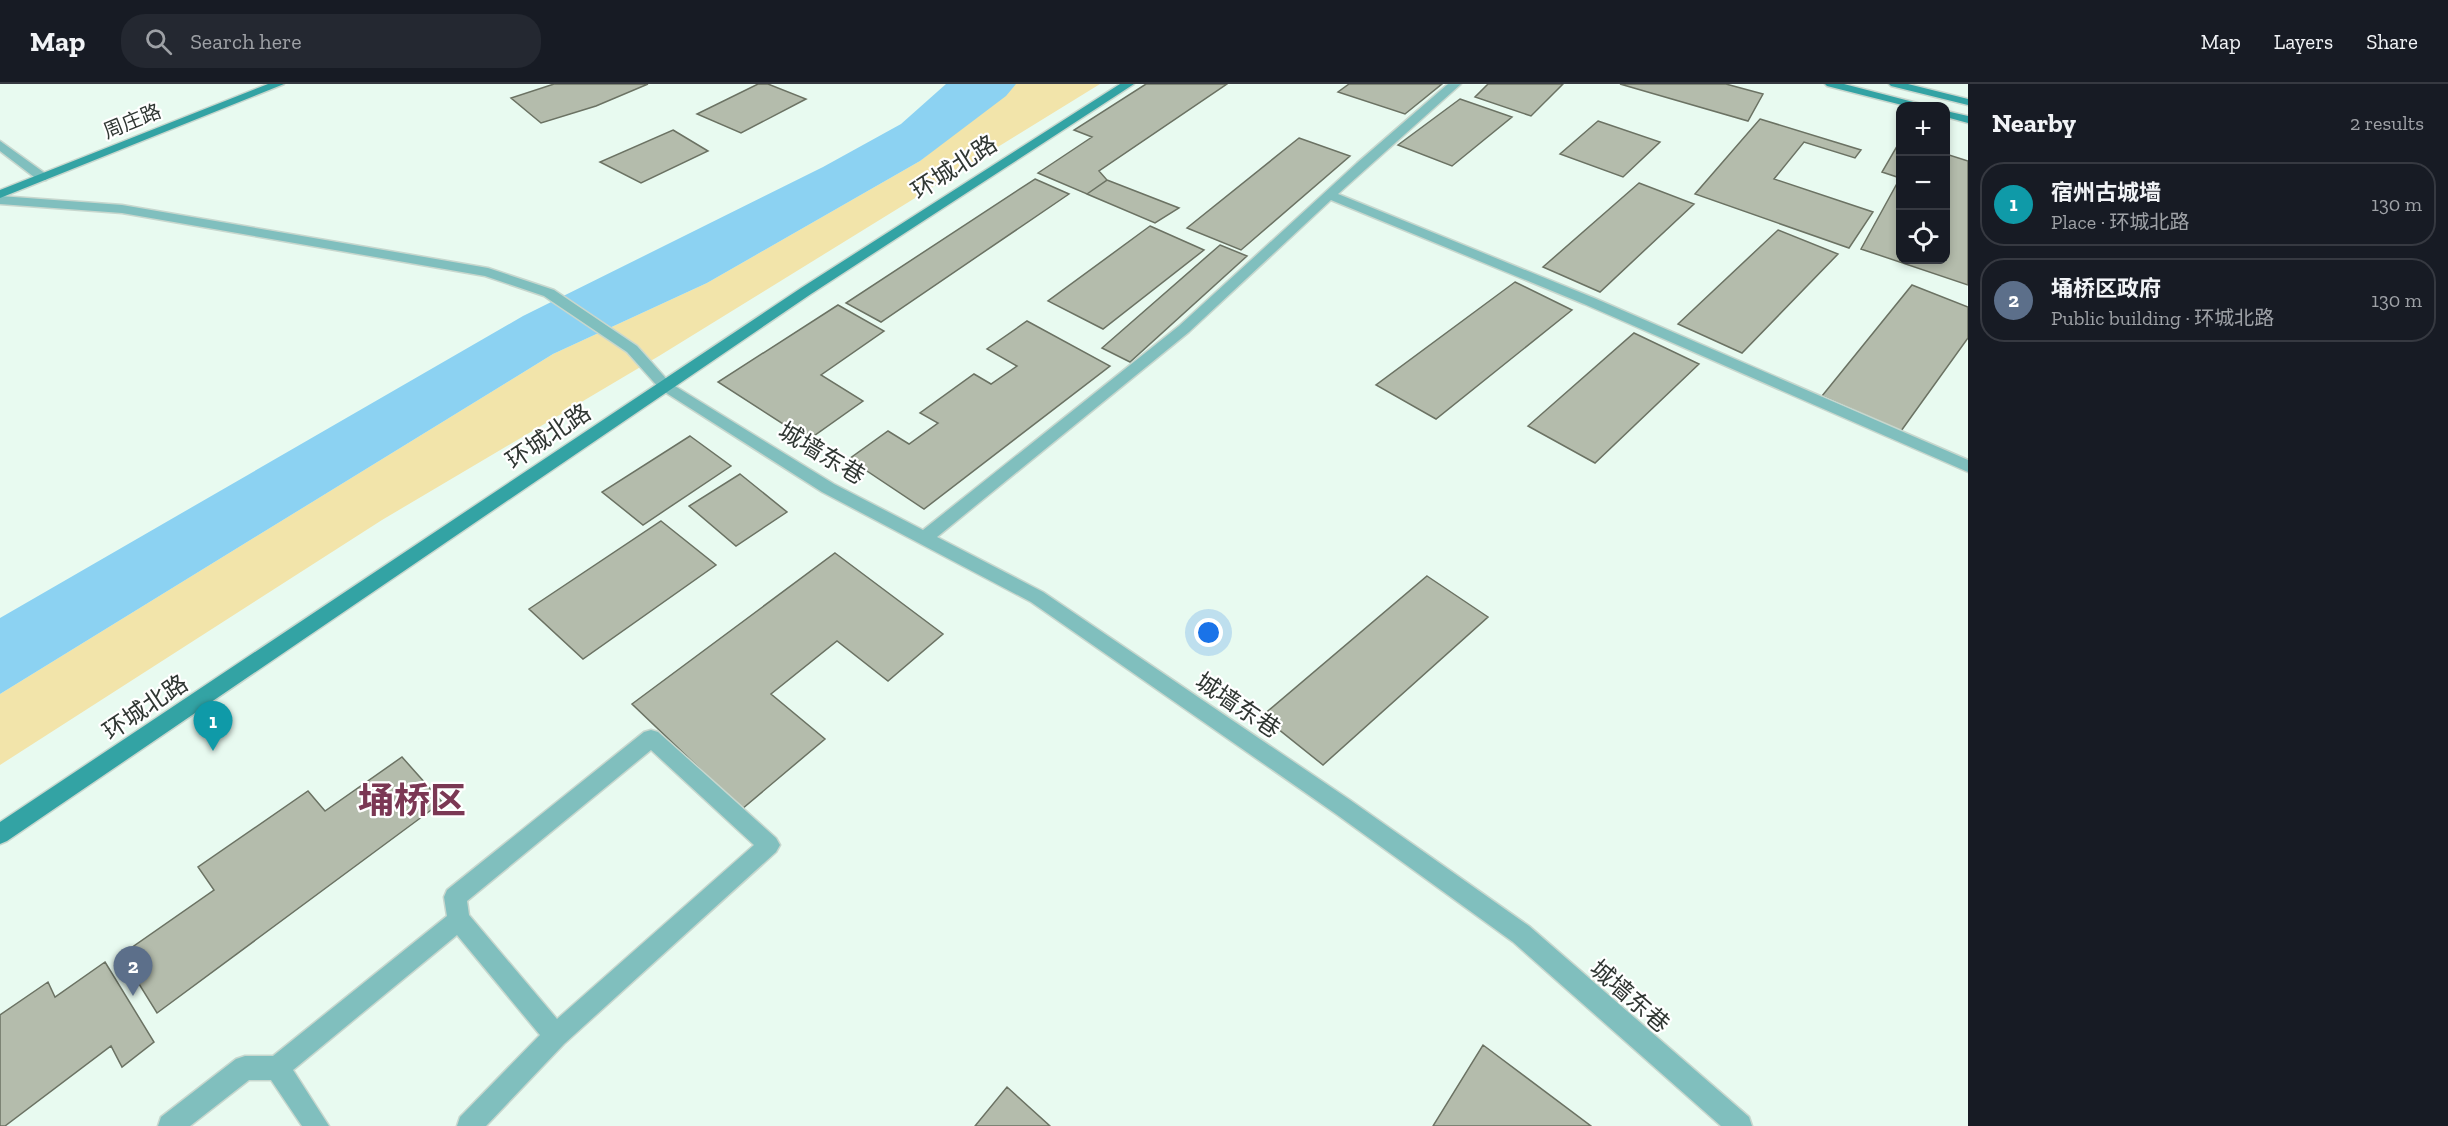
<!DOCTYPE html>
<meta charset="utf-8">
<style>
:root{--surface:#171b24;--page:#242831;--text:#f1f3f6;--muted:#9ea1a6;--line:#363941;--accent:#7c3aed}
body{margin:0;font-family:"Zilla Slab","Noto Sans SC",serif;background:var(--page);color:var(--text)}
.controls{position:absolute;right:18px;top:18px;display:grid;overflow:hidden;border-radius:12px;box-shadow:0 3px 9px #0003}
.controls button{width:54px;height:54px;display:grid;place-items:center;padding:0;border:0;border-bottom:2px solid var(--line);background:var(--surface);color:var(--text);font:30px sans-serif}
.you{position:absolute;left:1209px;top:549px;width:21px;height:21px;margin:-15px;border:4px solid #fff;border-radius:50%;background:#1a73e8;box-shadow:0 0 0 9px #1a73e833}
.badge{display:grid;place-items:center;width:39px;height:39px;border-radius:50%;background:var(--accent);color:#fff;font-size:20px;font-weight:700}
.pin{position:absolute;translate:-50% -50px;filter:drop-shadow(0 2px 3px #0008)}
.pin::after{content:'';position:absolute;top:32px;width:21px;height:18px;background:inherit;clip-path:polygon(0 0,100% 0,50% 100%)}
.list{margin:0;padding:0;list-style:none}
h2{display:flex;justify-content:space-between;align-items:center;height:78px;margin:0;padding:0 24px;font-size:26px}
h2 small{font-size:20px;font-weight:400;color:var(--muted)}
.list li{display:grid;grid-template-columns:39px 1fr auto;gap:18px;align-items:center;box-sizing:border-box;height:84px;margin:0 12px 12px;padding:0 12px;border:2px solid var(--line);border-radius:24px}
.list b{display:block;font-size:22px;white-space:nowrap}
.list p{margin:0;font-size:20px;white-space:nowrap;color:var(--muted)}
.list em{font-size:20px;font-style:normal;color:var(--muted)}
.icon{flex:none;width:33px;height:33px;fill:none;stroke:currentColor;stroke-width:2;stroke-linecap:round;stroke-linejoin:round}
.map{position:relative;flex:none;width:1968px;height:1042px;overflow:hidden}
header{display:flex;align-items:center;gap:36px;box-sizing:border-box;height:84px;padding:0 30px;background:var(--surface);border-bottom:2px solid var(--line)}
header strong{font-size:28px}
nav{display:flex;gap:33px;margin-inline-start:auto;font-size:21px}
.search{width:420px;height:54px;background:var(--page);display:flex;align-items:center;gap:15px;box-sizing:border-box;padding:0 21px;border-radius:24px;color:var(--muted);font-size:22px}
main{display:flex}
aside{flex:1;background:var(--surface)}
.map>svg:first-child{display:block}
.green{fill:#f2e4aa}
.water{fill:#8cd2f2}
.building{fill:#b4bcac;stroke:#6b7263;stroke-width:1.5}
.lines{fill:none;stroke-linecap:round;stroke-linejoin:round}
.lane-casing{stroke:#c7d7ce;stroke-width:3}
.street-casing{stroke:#c7d7ce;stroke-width:3}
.secondary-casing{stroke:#c7d7ce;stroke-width:3}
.lane{fill:#80bfbe;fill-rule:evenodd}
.street{fill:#80bfbe;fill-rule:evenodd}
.secondary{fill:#33a3a4;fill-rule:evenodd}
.labels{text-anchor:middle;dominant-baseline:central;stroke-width:4.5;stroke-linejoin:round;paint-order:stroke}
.far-street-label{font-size:20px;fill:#303733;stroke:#fff}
.street-label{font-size:24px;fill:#303733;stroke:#fff}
.town-label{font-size:36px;font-weight:bold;fill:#7b3854;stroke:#fff}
</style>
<header>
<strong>Map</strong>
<div class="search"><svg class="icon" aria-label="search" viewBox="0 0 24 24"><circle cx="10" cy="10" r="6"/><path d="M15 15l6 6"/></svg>Search here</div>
<nav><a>Map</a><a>Layers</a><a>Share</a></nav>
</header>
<main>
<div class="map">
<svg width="1968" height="1042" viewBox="0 0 1968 1042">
<rect width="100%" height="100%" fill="#e8faf0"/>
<path class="green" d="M1006,0H1100L659,272L382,436L0,681V610L553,270L707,199L920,77L984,24Z"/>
<path class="water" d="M946,0H1016L1006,12L920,77L707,199L553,270L0,610V534L523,232L823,83L901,40Z"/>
<path class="building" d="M554,0H648L596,22L541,39L511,14Z
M758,0H768L806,15L741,49L697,30Z
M1146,0H1227L1099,87L1107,96L1087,110L1038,89L1092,53L1074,46Z
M1349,0H1442L1405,30L1338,8Z
M1488,0H1563L1531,32L1475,13Z
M1620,0H1726L1763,10L1748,37Z
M1460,15L1512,33L1452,82L1398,61Z
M1760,35L1861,66L1855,74L1804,58L1774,95L1873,128L1849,164L1695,110Z
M1598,37L1660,58L1623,93L1560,70Z
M673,46L708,67L641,99L600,78Z
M1299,54L1350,72L1241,166L1187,144Z
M1900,57V176H1946V70L1968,77V201L1861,165L1900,94L1882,88Z
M1035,95L1069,110L881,238L846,219Z
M1107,96L1179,124L1155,139L1087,110Z
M1639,99L1694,120L1600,208L1543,183Z
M1150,142L1204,166L1103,245L1048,217Z
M1778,146L1838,170L1742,269L1678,240Z
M1220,161L1247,172L1130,278L1102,264Z
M1515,198L1572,226L1436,335L1376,301Z
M1912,201L1968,223V254L1901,347L1822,312Z
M838,221L884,247L821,291L863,317L808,356L718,298Z
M1027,237L1110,282L924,425L849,375L888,347L909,360L938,339L920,329L974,290L991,300L1017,282L987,265Z
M1634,249L1699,280L1595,379L1528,342Z
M690,352L731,382L643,441L602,408Z
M740,390L787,428L736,462L689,422Z
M661,437L716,481L583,575L529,525Z
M835,469L943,550L888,597L837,557L771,610L825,655L742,725L632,620Z
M1427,492L1488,533L1323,681L1262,632Z
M402,673L442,718L157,929L121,871L214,806L198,783L308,707L325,727Z
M105,878L154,958L122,983L111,962L5,1042H0V931L48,898L55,913Z
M1483,961L1591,1042H1433Z
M1007,1003L1050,1042H975Z"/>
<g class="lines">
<defs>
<path id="lane" d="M651,646L658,648L776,754L780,761L776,768L564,960L486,1042H457L460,1033L540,951L457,851L293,986L329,1042H302L271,996H249L190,1042H158L161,1033L236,975L245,972H273L447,832L444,813L447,806L644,648ZM651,666L754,761L557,935L469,831L467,817Z"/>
<path id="street" d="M1448,0H1461L1338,110L1594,214L1968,376V388L1584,220L1331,116L1189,248L937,453L1043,508L1350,716L1529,842L1749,1033L1752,1042H1721L1513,858L1336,730L1031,518L822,408L660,305L627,268L544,212L485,192L122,129L0,120V112L122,121L488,184L554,206L637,262L670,299L834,400L923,446L1179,242L1357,79Z
M0,57L46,90V96H38L0,67Z"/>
<path id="secondary" d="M268,0H284L0,114V106Z
M1120,0H1134L811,210L7,757L0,760V738L801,204Z
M1825,0H1844L1921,20L1923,22H1906L1827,2Z
M1889,0H1908L1968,15V21L1891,2Z
M1946,27L1968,32V39L1946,33Z"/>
</defs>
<use href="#lane" class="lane-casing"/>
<use href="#street" class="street-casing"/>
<use href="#secondary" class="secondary-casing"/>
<use href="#lane" class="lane"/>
<use href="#street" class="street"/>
<use href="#secondary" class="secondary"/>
</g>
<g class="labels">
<g class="far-street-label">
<text transform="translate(132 37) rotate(-22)">周庄路</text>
</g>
<g class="street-label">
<text transform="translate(954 83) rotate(-33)">环城北路</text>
<text transform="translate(548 352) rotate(-34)">环城北路</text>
<text transform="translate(822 369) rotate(31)">城墙东巷</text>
<text transform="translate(1238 621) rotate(34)">城墙东巷</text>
<text transform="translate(145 623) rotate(-34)">环城北路</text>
<text transform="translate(1630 912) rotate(41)">城墙东巷</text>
</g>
<g class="town-label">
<text x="412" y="716">埇桥区</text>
</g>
</g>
</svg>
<div class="controls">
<button>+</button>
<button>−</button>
<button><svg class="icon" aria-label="locate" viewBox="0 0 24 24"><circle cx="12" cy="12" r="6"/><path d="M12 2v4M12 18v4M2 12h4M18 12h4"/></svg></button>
</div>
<div class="you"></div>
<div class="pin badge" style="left:213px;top:667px;background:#0f9aa8">1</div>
<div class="pin badge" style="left:133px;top:912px;background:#5c6f8a">2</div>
</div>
<aside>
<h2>Nearby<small>2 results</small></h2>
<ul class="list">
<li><span class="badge" style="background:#0f9aa8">1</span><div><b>宿州古城墙</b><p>Place · 环城北路</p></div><em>130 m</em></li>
<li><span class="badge" style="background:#5c6f8a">2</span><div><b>埇桥区政府</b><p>Public building · 环城北路</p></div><em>130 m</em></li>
</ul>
</aside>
</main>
